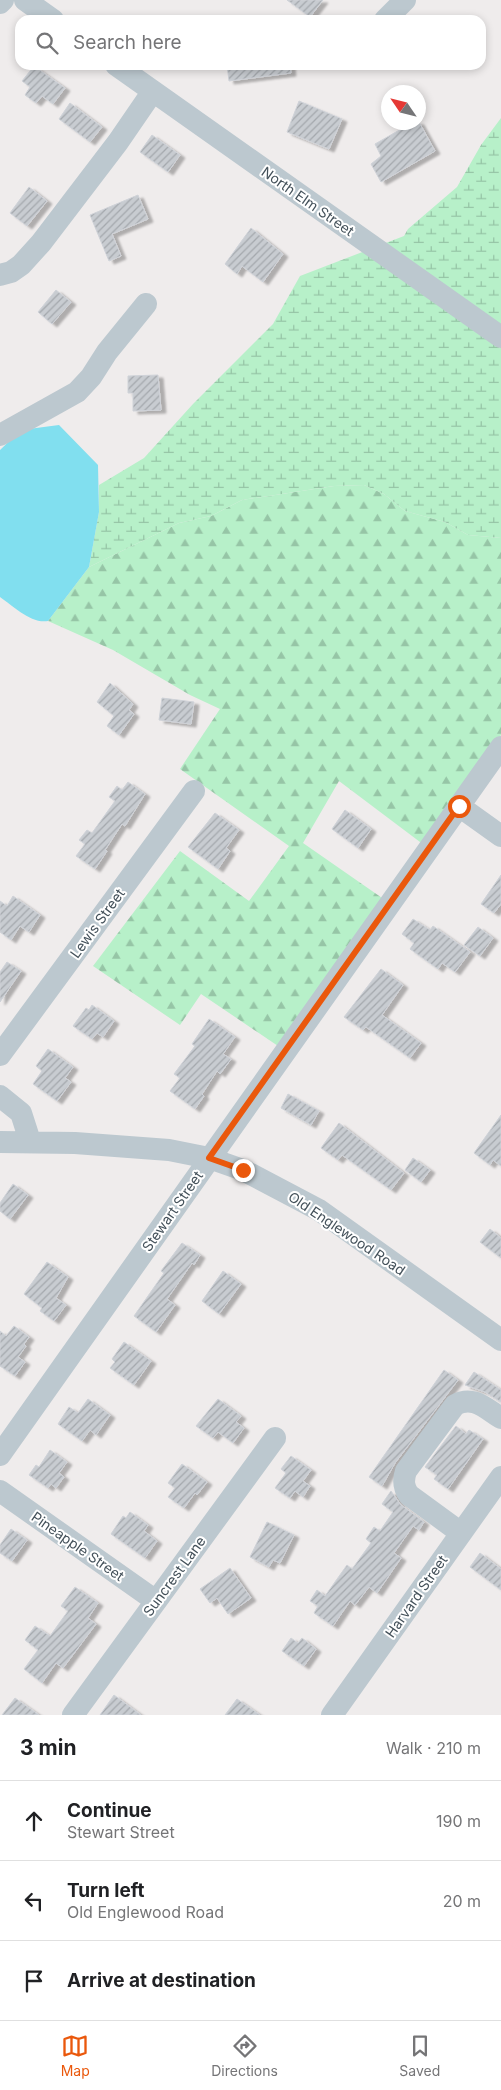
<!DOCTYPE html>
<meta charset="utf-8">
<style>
:root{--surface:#fff;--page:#f6f6f6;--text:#202124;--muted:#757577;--line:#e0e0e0;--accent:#ea580c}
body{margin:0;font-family:Inter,sans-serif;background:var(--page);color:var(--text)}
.compass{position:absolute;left:381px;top:85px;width:45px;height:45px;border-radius:50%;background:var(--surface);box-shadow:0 2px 8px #0003;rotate:305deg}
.stop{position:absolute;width:15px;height:15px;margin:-11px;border:4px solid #ea580c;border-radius:50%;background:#fff}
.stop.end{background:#ea580c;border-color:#fff;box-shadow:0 1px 5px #0008}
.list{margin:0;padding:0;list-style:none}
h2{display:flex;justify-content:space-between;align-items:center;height:65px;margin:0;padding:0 20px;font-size:21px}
h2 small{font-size:16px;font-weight:400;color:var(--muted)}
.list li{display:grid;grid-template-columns:32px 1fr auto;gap:15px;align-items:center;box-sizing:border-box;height:80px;padding:0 20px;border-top:1px solid var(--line)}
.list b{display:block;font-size:19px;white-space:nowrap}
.list p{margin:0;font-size:16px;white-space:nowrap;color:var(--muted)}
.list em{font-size:16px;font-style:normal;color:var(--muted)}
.icon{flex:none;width:28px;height:28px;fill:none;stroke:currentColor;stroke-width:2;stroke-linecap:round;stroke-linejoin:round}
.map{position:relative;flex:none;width:501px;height:1715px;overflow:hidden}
.search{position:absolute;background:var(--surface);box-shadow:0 2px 8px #0003;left:15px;right:15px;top:15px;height:55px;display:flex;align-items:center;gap:12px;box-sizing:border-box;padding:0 18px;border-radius:15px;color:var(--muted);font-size:19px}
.sheet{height:305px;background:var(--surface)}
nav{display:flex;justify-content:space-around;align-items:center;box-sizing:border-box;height:70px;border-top:1px solid var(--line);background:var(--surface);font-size:14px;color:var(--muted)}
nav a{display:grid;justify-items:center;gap:2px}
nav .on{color:var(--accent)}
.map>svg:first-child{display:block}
.forest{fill:url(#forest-firs)}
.wetland{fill:url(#wetland-marsh)}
.water{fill:#81dfef}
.building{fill:url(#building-hatch);stroke:#cfd2d8;filter:url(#shadow)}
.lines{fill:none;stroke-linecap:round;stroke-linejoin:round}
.minor{stroke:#bcc8cf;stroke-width:22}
.route{stroke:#ea580c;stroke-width:6}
.labels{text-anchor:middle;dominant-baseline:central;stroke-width:4;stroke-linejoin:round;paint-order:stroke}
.street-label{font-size:14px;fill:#44515a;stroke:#fff}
</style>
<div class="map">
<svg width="501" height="1715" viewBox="0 0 501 1715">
<defs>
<pattern id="forest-firs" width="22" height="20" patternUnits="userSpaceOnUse" patternTransform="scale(1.25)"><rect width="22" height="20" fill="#b7f0c9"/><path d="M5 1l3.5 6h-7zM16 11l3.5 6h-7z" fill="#96c5a6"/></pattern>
<pattern id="wetland-marsh" width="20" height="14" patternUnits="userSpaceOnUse" patternTransform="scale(1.25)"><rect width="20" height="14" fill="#b7f0c9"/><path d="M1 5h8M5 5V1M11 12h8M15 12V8" fill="none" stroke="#96c5a6"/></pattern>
<pattern id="building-hatch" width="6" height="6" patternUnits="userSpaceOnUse" patternTransform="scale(1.25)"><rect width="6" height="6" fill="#c8ccd1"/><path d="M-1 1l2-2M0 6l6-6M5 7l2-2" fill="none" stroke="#a4a8ad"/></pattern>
<filter id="shadow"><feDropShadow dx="5" dy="3" stdDeviation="1" flood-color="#0004"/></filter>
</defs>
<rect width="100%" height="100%" fill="#efecec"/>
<path class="forest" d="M364,485L384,494L405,511L445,522L468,535L501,538V735L424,845L339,781L303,843L385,900L281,1048L201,994L180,1025L93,966L180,851L249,901L289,846L180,769L220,709L190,695L113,650L48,621L89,567L179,523L211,516L242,500L334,486Z"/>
<path class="wetland" d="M501,118V538L468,535L445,522L405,511L384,494L364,485L334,486L242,500L211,516L179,523L89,567L99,512V485L144,458L193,404L273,324L300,276L404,236L408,229L457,187L481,145Z"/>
<path class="water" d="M59,425L98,465L99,512L89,567L48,621C31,624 13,606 0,597V450L21,430Z"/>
<path class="building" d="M287,0H323L310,17Z
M227,65H290L291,73L229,81Z
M34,66L65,88L53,104L42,96L36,103L25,95L30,87L22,81Z
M299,101L342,119L329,149L287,132Z
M70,103L102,127L90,142L59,119Z
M400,122H419L435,151L381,182L371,164L381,156L375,144L403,128Z
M152,135L180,155L168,172L140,152Z
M29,187L47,201L27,226L10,213Z
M138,195L148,219L112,234L121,256L109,261L90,215Z
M251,228L283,254L263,282L242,266L237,274L225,264Z
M56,290L71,302L52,324L38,312Z
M158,375L161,410L133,411V393H128V376Z
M110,683L133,704L129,710L134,714L119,735L107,726L114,716L97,702Z
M162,698L194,702L191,724L159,720Z
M128,782L145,794L125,826L122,824L105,850L107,851L95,869L76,856L85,844L79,840L87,830L92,833L115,801L109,797L117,786L122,790Z
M345,810L371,829L358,848L332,829Z
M215,813L239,830L226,848L230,851L218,869L188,847Z
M501,875V904L494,913L481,904Z
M13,896L40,915L29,932L20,926L11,940L0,932V901L7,906Z
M413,919L430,930L433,926L470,952L455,972L442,963L438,969L410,949L414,943L402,934Z
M478,927L493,938L480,956L464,945Z
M7,962L21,971L0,1002V972Z
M381,969L403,985L382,1015L421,1043L410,1058L366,1027L363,1030L344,1017Z
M92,1005L114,1021L103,1037L97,1033L92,1039L73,1026L86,1008L89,1010Z
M209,1019L235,1037L223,1054L231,1059L220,1074L217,1071L202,1094L204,1096L195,1109L170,1091L180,1078L174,1074L195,1046L192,1044Z
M48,1049L73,1067L65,1078L71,1082L57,1101L33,1084L42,1071L36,1066Z
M288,1094L319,1111L311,1125L281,1108Z
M501,1115V1166L493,1160L490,1165L474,1153Z
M339,1123L404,1173L391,1190L342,1155L338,1160L321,1148Z
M413,1158L430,1170L421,1182L405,1170Z
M13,1184L28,1195L10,1219L0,1211V1203Z
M490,1229L501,1238V1258L480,1242Z
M182,1243L200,1255L194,1265L192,1263L167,1299L175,1305L156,1332L134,1316L164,1273L161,1271Z
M47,1262L68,1277L56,1298L66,1305L54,1321L40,1311L42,1308L24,1294Z
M223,1271L241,1284L219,1314L202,1301Z
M14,1326L29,1337L24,1344L26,1346L18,1357L25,1362L15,1376L0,1366V1331L6,1336Z
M124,1342L151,1361L134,1385L110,1368L115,1362L112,1359Z
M444,1370L458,1380L395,1463L382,1486L369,1477Z
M474,1372L501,1390V1402L485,1392L465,1385Z
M88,1399L110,1415L96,1435L90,1430L82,1441L58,1424L69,1407L78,1413Z
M218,1399L241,1416L236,1422L244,1428L233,1443L218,1432L213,1438L196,1426Z
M456,1426L466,1434L469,1430L483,1439L448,1489L434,1479L437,1475L425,1467Z
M50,1450L67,1462L59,1473L64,1477L56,1488L51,1484L48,1488L29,1475L36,1465L39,1467Z
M291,1456L311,1470L303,1481L310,1486L303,1497L295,1491L290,1498L275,1488L286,1473L281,1469Z
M182,1464L207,1482L197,1495L195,1493L184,1508L168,1497L175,1488L168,1483Z
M391,1491L401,1505L424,1522L419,1530L413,1526L394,1553L401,1558L377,1593L369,1587L355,1605L350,1601L333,1626L314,1613L318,1606L310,1601L317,1590L325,1596L347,1565L352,1569L371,1543L366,1539L374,1527L380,1531L393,1512L382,1504Z
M130,1512L148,1525L144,1531L157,1541L145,1558L111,1534L123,1516L126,1518Z
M267,1522L294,1535L280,1563L273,1560L269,1567L250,1557Z
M11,1529L27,1540L12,1561L0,1553V1545Z
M480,1553L501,1569V1590L470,1567Z
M230,1568L251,1598L228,1614L217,1598L210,1603L200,1589Z
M75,1587L98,1603L88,1618L96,1624L63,1668L56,1663L42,1683L24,1669L38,1650L25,1640L35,1626L50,1636L68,1611L61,1606Z
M291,1638L298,1643L302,1638L316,1649L304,1666L282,1651Z
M114,1695L141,1715H100Z
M15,1698L39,1715H2Z
M237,1699L260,1715H225Z"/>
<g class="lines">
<path class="minor" d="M25,0L53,20
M0,3L3,0
M385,20L405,0
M116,65L501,337
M0,275L11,272L21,265L41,243L118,142L153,91
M0,435L77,392L91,377L107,352L146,304
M459,806L501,836
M0,1055L194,791
M0,1096L21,1113L30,1141
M0,1142L75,1143L169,1150L209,1158L243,1170L319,1210L501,1340
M0,1455L501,747
M0,1491L156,1601
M461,1533L409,1495C403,1487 403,1480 406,1471L455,1405C473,1395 485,1408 501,1418
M73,1715L275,1438
M332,1715L501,1477"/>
</g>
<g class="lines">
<path class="route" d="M243,1170L209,1158L459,806"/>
</g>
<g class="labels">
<g class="street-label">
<text transform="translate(308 201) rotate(35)">North Elm Street</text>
<text transform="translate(97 923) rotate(-54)">Lewis Street</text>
<text transform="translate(172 1211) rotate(-55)">Stewart Street</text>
<text transform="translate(347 1233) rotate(34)">Old Englewood Road</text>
<text transform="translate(78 1546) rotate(35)">Pineapple Street</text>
<text transform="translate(174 1576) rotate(-54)">Suncrest Lane</text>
<text transform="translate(416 1596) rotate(-55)">Harvard Street</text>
</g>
</g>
</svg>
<svg class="compass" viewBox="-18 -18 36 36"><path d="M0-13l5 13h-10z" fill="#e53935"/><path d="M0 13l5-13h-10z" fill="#757577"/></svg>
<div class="stop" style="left:459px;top:806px"></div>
<div class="stop end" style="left:243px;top:1170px"></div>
<div class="search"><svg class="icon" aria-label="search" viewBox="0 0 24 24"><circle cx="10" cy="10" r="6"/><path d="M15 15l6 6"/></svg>Search here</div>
</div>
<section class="sheet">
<h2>3 min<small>Walk · 210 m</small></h2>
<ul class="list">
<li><svg class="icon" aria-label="ahead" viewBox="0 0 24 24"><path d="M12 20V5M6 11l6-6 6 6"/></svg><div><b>Continue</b><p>Stewart Street</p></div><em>190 m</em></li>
<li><svg class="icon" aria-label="left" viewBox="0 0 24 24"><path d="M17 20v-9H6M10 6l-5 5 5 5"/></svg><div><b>Turn left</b><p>Old Englewood Road</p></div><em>20 m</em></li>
<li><svg class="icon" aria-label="arrive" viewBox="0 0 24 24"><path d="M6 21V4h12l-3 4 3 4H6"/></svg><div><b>Arrive at destination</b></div></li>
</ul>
</section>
<nav>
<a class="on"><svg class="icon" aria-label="map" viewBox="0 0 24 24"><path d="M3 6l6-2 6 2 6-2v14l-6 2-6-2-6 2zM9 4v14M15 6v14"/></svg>Map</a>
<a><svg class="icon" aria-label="directions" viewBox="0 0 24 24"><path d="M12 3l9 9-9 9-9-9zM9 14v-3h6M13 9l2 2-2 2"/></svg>Directions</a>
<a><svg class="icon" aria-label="saved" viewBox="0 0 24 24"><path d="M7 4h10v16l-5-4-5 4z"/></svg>Saved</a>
</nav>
